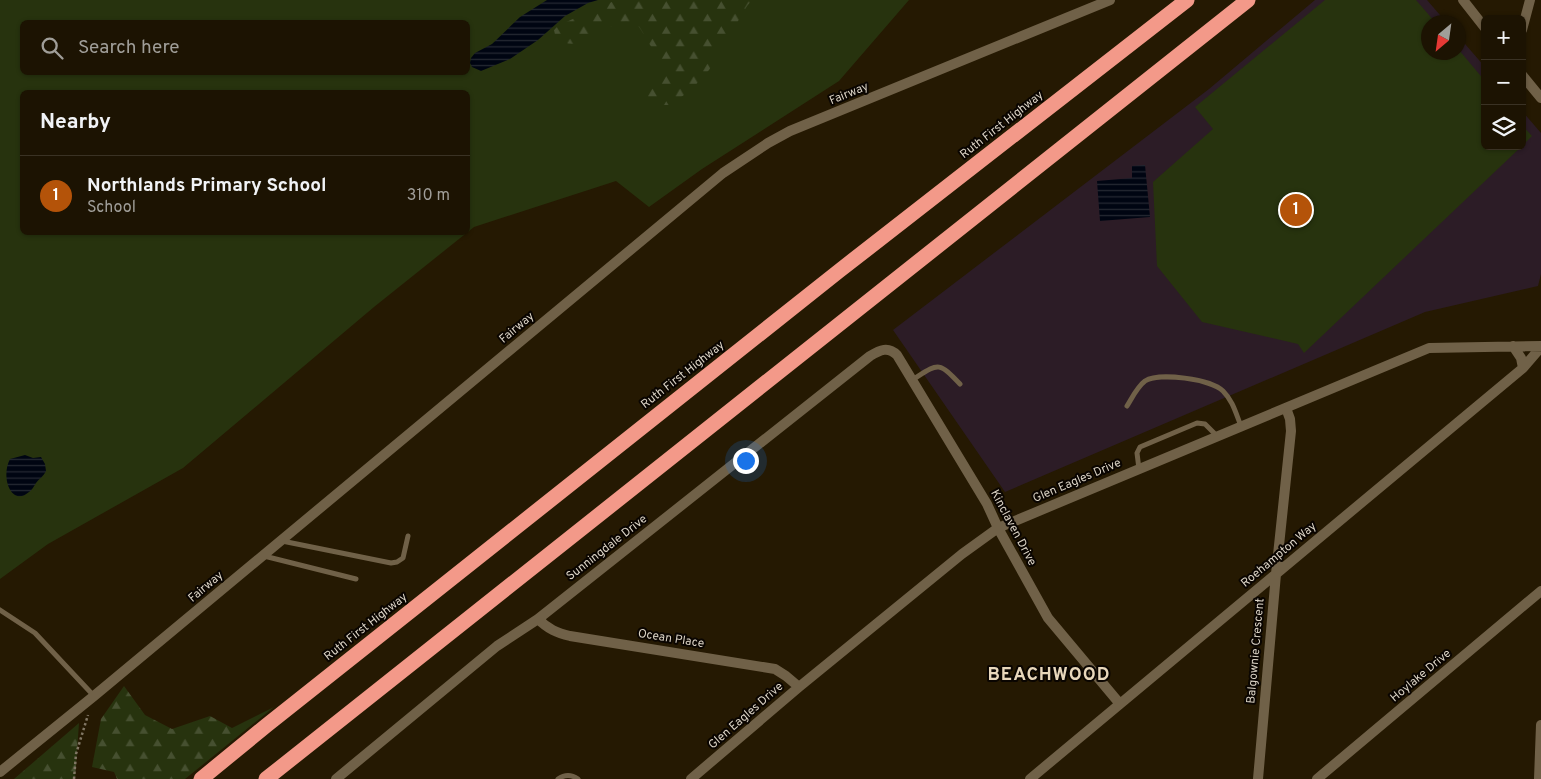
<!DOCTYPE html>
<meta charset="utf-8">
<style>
:root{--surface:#1c1302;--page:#251c0c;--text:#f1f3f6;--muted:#a09e99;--line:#3a3224;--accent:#b45309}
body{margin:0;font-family:Overpass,sans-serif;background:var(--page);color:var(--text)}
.controls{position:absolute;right:15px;top:15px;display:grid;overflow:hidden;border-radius:8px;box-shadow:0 1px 4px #0004}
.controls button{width:45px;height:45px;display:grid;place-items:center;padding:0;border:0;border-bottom:1px solid var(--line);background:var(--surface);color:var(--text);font:25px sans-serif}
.compass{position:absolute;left:1421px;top:15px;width:45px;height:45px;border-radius:50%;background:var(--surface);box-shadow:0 1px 4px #0004;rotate:209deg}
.you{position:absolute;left:745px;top:460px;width:18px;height:18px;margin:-12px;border:4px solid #fff;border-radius:50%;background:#1a73e8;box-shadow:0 0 0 8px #1a73e833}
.badge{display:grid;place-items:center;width:32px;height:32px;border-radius:50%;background:var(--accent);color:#fff;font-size:16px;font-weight:700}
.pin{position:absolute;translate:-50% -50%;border:2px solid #fff;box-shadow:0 1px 5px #0006}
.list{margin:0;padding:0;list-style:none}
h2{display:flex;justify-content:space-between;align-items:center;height:65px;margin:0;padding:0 20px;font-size:21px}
h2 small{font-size:16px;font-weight:400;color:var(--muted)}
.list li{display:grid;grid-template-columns:32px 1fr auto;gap:15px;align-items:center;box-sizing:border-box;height:80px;padding:0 20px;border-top:1px solid var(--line)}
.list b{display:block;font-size:19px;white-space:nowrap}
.list p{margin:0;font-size:16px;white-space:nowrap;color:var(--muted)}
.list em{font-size:16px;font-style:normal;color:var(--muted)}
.icon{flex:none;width:28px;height:28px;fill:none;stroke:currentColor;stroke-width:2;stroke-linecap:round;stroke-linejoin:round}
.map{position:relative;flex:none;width:1541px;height:779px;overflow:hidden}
.search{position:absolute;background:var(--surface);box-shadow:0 1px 4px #0004;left:20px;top:20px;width:450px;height:55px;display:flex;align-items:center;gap:12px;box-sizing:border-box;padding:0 18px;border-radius:8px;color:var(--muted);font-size:19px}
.panel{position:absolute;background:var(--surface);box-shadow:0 1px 4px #0004;left:20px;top:90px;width:450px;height:145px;border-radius:8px}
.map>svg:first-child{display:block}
.education{fill:#2c1c26}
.green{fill:#27330e;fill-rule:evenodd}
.forest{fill:url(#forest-firs)}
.water{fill:url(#water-rules)}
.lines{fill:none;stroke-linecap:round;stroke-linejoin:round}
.path{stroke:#817765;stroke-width:2.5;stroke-dasharray:2.5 2.5;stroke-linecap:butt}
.lane{stroke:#706148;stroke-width:5}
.street{stroke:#706148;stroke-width:10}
.highway{stroke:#f39989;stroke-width:15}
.labels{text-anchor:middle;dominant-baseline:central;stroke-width:4;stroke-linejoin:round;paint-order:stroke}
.street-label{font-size:12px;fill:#dbd3c5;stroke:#0a0501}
.district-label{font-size:18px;font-weight:bold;letter-spacing:1px;fill:#e8d7bb;stroke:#0a0501}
</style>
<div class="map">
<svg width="1541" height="779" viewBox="0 0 1541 779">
<defs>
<pattern id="forest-firs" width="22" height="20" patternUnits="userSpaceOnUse" patternTransform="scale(1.25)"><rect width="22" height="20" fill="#27330e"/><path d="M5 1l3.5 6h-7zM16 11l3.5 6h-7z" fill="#465030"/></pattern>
<pattern id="water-rules" width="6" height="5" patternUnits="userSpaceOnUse" patternTransform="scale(1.25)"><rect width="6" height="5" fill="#000512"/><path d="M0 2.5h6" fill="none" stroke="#252933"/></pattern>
</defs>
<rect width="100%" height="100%" fill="#251902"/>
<path class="education" d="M1315,0H1427L1446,22H1428V52H1458L1459,37L1485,67V146H1522V111L1541,133V274L1538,286L1425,312L1005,492L893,330L1209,89Z"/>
<path class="green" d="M0,0H909L839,81L702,169L649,207L616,181L474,227L374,307L183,468L48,544L0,579ZM22,22H468V72H22ZM22,92H468V232H22Z
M1325,0H1416L1435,22H1428V52H1458L1459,50L1485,81V146H1522L1304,353L1298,344L1202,322L1157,266L1153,182L1213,129L1195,107Z
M1522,125L1532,136L1522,146Z"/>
<path class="forest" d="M617,0H752L747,6L709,70L691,90L670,105H662L645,95L646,90C655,85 662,81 661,70C661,59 654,51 648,42C645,38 642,30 638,26C613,7 590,59 556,39L554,30L558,26L598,7Z
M124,686L145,715L172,729L210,716L232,728L274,707L185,779H117L114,772L92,767L101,719Z
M79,723L75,779H14Z"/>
<path class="water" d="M547,0H598L588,3L565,16L538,40L510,59L481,71L472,67L470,63L471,58L475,53L492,44L520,17Z
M1145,165L1150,217L1100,221L1097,181L1132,178V166Z
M25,455L33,458L41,457L45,464L46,471C43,477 40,478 36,483C34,486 32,490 29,492C12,507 0,478 10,459Z"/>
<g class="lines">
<path class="path" d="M74,779L76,754L88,715"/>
<path class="lane" d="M912,380C939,363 938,361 960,384
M1127,406C1132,398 1137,387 1145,381C1159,372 1211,379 1223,391C1233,401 1236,414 1241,426
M1139,469L1137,453L1140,447L1197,423L1205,424L1217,436
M282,541L391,563L397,562L403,558L408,536
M264,556L356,579
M0,610L35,633L94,696
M558,779C565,774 571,774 578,779"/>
<path class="street" d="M1463,0L1485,28
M1522,30L1530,0
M1522,75L1541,98
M1513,346L1521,358L1523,368
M538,619C548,629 557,633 570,636L775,669L786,676L799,687
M0,772L94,696L723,173L768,143L790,131L1110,0
M336,779L497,646L538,619L870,356C880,350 888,346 897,355L987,504L998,528L1048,618L1120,704
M691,779L799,687L962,554L998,528L1429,348L1541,346
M1030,779L1523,368L1541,347
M1258,779L1276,574L1291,431L1290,419L1286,408
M1317,779L1541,591
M1539,779L1541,725"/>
<path class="highway" d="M201,779L267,725L839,271L1187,0
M266,779L1248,0"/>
</g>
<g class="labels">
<g class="street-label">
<text transform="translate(849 94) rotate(-22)">Fairway</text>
<text transform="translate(1002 125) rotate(-38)">Ruth First Highway</text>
<text transform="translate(517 328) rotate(-40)">Fairway</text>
<text transform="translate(683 375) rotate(-38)">Ruth First Highway</text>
<text transform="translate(1077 481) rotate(-23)">Glen Eagles Drive</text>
<text transform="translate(1013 528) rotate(62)">Kinclaven Drive</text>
<text transform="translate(607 548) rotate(-38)">Sunningdale Drive</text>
<text transform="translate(1279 555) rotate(-40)">Roehampton Way</text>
<text transform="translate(206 587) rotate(-40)">Fairway</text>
<text transform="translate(366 627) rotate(-38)">Ruth First Highway</text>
<text transform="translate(671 639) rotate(9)">Ocean Place</text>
<text transform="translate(1256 651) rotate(-85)">Balgownie Crescent</text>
<text transform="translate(1421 676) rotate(-40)">Hoylake Drive</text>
<text transform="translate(746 716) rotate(-41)">Glen Eagles Drive</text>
</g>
<g class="district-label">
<text x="1049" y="675">BEACHWOOD</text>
</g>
</g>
</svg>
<div class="controls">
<button>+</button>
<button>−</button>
<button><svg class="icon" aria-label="layers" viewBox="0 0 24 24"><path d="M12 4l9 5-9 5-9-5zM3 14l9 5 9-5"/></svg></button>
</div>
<svg class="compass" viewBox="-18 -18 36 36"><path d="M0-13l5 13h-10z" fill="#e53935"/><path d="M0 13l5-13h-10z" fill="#a09e99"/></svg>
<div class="you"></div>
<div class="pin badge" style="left:1296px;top:210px">1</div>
<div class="search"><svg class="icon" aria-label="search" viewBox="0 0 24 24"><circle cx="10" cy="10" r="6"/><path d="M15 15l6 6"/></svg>Search here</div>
<section class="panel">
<h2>Nearby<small></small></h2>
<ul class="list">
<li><span class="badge">1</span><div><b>Northlands Primary School</b><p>School</p></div><em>310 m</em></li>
</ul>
</section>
</div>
